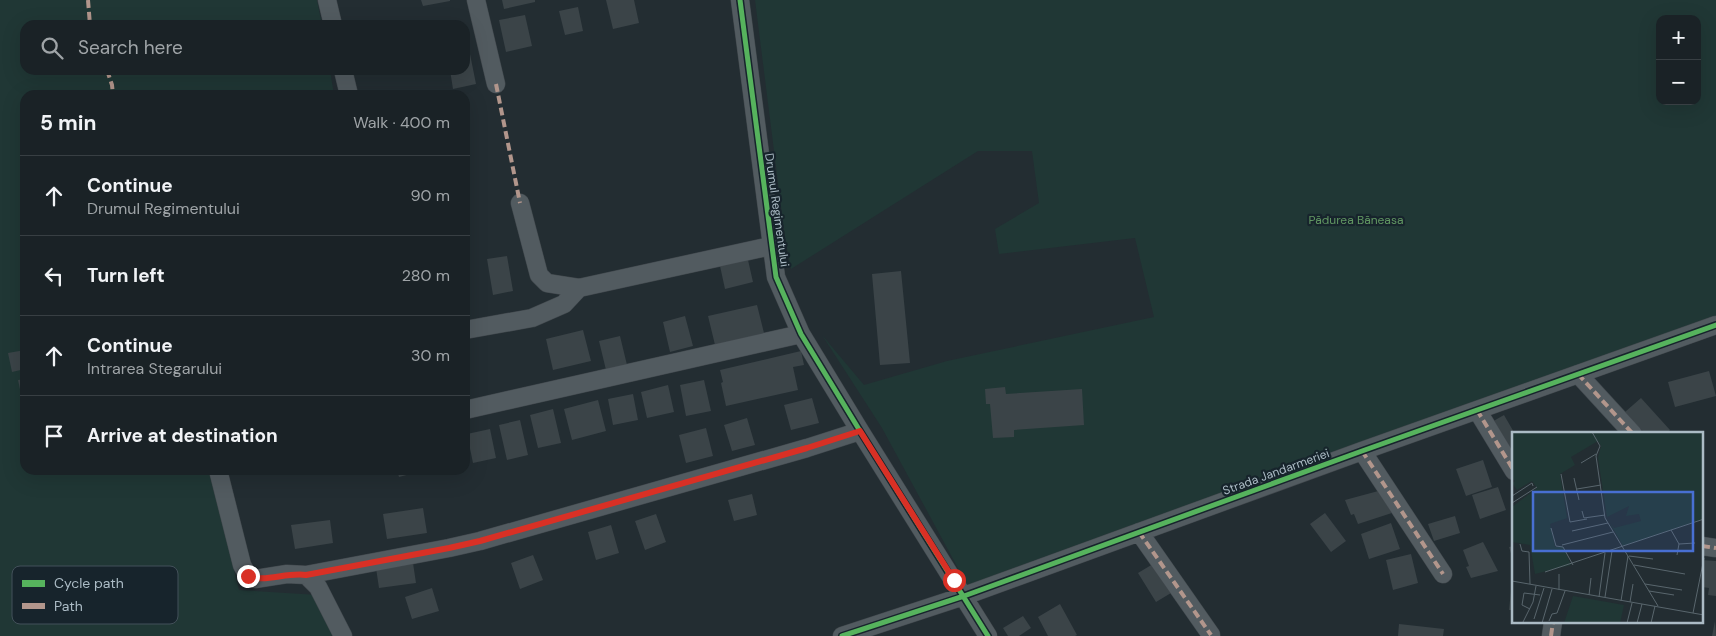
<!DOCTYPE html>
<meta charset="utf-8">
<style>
:root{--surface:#1a2226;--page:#232a2e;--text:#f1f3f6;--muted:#9fa4a7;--line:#383f43}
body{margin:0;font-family:"DM Sans",sans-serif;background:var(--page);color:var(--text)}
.controls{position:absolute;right:15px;top:15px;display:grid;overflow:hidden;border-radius:10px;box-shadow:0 5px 20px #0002}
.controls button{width:45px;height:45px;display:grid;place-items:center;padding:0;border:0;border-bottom:1px solid var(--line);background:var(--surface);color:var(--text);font:25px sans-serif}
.stop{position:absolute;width:15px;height:15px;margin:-11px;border:4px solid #d93025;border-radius:50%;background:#fff}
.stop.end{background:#d93025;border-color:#fff;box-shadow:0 1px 5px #0008}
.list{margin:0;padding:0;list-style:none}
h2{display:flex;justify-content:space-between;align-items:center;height:65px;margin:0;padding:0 20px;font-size:21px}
h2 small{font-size:16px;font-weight:400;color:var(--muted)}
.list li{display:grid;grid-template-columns:32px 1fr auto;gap:15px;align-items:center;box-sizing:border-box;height:80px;padding:0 20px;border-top:1px solid var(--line)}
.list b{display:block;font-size:19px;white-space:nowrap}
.list p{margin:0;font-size:16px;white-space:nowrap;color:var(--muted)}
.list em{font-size:16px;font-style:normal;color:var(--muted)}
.icon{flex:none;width:28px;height:28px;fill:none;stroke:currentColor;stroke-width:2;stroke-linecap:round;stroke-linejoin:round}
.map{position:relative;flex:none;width:1716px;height:636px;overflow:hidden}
.search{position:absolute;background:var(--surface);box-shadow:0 5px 20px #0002;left:20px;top:20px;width:450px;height:55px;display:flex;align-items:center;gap:12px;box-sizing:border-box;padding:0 18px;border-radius:15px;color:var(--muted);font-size:19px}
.panel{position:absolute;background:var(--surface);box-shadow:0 5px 20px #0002;left:20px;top:90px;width:450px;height:385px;border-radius:15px}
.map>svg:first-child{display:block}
.green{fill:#203735;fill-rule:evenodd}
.building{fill:#3b4448}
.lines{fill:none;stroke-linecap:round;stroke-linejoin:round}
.minor-casing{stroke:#41484d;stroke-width:19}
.minor{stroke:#525b60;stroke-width:18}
.quiet{stroke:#b2968c;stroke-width:4;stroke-dasharray:8 4;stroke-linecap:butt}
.cycleway-casing{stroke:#17242c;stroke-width:8}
.cycleway{stroke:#56b35d;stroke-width:5}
.route{stroke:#d93025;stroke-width:6}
.labels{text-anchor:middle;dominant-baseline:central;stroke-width:4.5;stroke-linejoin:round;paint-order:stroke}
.street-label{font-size:12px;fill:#abbbc5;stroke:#17242c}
.park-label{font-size:12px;fill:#619762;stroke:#17242c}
.inset-road{fill:none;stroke:#59666d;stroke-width:1}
.view{fill:#486fd2;fill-opacity:0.15;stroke:#486fd2;stroke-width:2.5}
.inset-edge{fill:none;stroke:#abbbc5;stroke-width:2.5}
.key{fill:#17242c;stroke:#43515a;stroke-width:1}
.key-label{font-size:14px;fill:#abbbc5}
</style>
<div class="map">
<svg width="1716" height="636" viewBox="0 0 1716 636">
<rect width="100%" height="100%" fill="#232d32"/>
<path class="green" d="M0,0H317L322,25H25V70H330L334,95H25V470H209L239,590L318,595L337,636H0Z
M755,0H1716V325L964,596L965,581L882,428L822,335L864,385L947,361L1154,317L1135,238L999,254L995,229L1039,203L1032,151H978L791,269L785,238ZM1660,19H1697V101H1660Z"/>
<path class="building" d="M421,0H450V1L423,6Z
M502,0H535V2L504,9Z
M606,0H634L639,23L613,29Z
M578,7L583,31L565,35L559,11Z
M525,15L532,46L506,52L499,20Z
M470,54L476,84L453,89L450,70H465V55Z
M507,256L513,291L493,295L487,259Z
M748,260L753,282L725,289L720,266Z
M901,271L910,363L880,365L872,274Z
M757,305L765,337L716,349L708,316Z
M685,316L693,346L670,352L663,322Z
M583,330L591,361L553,370L546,339Z
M620,336L627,365L606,370L599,341Z
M25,350V369L12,372L8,353Z
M801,351L804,365L793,367L798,390L726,406L721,383L723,382L720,370Z
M1709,371L1716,396L1675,407L1668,382Z
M25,379V408H24L18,380Z
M704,380L711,411L686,416L680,385Z
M668,385L674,412L647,418L641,392Z
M1005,387L1006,394L1082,389L1084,425L1014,430V437L993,438L990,404H986L985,389Z
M633,394L638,420L613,425L608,399Z
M812,398L819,423L791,430L784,405Z
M1641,398L1670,430L1666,434H1645L1625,412Z
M598,400L606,431L572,440L564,409Z
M553,409L561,443L538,448L530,415Z
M1504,415L1515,434L1514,453L1508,456L1490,423Z
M747,418L755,445L732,451L724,425Z
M520,420L528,455L507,460L499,425Z
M706,428L713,456L686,463L679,435Z
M490,429L496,458L473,463L467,434Z
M1483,460L1492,487L1466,496L1456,469Z
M397,470H422V471L399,477Z
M1498,487L1506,510L1480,519L1472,495Z
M1382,490L1398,511L1358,524L1354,514L1351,515L1345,500Z
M752,494L757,515L734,521L728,500Z
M423,508L427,533L387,539L383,514Z
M1325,513L1346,541L1331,552L1310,524Z
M656,514L666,542L645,550L635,521Z
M1455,516L1460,533L1434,541L1428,524Z
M330,520L333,543L295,549L291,525Z
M1391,523L1400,549L1369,559L1361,534Z
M611,525L619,553L596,560L588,532Z
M1483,542L1498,571L1471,578L1466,567L1469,566L1463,550Z
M1514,546V560H1513L1509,547Z
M1411,554L1418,583L1393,590L1386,560Z
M533,555L543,580L520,589L511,563Z
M1702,560L1716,561V596L1708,595L1709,588L1702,587Z
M413,563L416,583L379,588L376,568Z
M1153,564L1171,593L1156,602L1138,573Z
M1512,582H1514V610H1509Z
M432,588L439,611L412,619L405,597Z
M1060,604L1077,635L1075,636H1048L1038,617Z
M1023,616L1031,628L1019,636H1008L1003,628Z
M1715,621L1716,636H1712Z
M1399,624L1444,629L1443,636H1398Z"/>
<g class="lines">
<defs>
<path id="minor" d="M327,0L333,25
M476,0L496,84
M740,0L776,277L801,334L860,431L988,636
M343,70L349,95
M520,203L539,275L547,283L579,288L771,246
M465,330L532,318L564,304L579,288
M1578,374L1633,434
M465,410L801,334
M1477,410L1514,471
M1362,451L1443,574
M218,470L242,565L248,576L255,579L287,574L306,575L318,587L343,636
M1139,532L1211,635
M1702,546L1716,548
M306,575L449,548L480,541L807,448L860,431
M842,636L964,596L1362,451L1716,325
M1551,636L1553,622"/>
</defs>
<use href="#minor" class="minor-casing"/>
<use href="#minor" class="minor"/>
<path class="quiet" d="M88,0L90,25
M107,70L112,85L113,95
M496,84L520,203
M1578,374L1633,434
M1477,410L1514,471
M1362,451L1443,574
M1139,532L1211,635
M1702,546L1716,548
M1551,636L1553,622"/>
<defs>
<path id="cycleway" d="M740,0L776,277L801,334L860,431L988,636
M842,636L964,596L1362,451L1716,325"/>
</defs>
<use href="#cycleway" class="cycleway-casing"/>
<use href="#cycleway" class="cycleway"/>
</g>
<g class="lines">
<path class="route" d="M248,576C263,583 287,572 306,575L449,548L480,541L807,448L860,431L954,580"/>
</g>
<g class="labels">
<g class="street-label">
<text transform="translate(777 210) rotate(82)">Drumul Regimentului</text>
<text transform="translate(1276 472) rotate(-20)">Strada Jandarmeriei</text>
</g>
<g class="park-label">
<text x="1356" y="220">Pădurea Băneasa</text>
</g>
</g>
<g transform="translate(1512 432)">
<rect width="191" height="191" fill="#232d32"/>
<path d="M0,0H191V87L111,114L98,91L102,96L129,89L127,82L114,84L117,74L95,85L86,26L89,14L86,9L59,25L63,33L48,42L55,86L38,92L43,115H51L59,133L23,142L18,113L0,110V75L25,56L20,49L5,58L0,51L3,49L0,47ZM61,164L112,173L108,191H52Z" fill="#203735"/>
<path class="inset-road" d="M80,0L88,14L84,24L93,86L146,174M69,31L84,22M49,42L58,90L75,87M62,46L67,68M65,57L89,53M0,64L20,51L21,54M0,71L25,55M70,79L72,86L93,83M39,96L44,114L51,115L61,133M159,98L167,112L165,123M60,99L96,91M8,112L10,119L17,120L18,152M167,112L183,111M50,113L101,100M117,124L141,127M122,133L173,142M33,140L192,87M0,149L192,183M133,152L170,158M47,158V142M137,159L162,163M77,163L79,146M87,165L93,121M93,165L100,119M109,169L116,124M118,170L121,152M18,177L10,173L12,161L28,163M181,181L192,126M22,187L32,156M37,189L40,182L45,181L53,159M11,190L21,170L24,154M30,191L40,157M115,191L120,171M125,191L130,172M139,191L143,174"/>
<path class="view" d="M21,60H181V119H21Z"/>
<rect width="191" height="191" class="inset-edge"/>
</g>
<rect x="12" y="566" width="166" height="58" rx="8" class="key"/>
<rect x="22" y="580" width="23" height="7" fill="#56b35d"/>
<rect x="22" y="603" width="23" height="6" fill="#b2968c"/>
<g class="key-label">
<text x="54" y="588">Cycle path</text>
<text x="54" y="611">Path</text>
</g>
</svg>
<div class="controls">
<button>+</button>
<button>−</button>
</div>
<div class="stop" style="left:954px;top:580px"></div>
<div class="stop end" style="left:248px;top:576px"></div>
<div class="search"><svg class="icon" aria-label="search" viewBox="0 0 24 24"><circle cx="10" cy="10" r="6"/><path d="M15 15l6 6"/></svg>Search here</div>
<section class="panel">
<h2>5 min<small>Walk · 400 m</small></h2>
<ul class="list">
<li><svg class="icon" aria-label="ahead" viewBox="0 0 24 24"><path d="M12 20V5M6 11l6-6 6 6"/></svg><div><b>Continue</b><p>Drumul Regimentului</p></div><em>90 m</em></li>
<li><svg class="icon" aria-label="left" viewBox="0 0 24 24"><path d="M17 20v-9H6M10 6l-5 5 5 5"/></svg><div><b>Turn left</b></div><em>280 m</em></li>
<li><svg class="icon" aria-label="ahead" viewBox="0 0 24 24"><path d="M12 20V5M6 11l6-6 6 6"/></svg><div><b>Continue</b><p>Intrarea Stegarului</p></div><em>30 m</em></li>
<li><svg class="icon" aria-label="arrive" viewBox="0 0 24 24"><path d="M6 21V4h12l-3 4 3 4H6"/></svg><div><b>Arrive at destination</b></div></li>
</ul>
</section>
</div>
